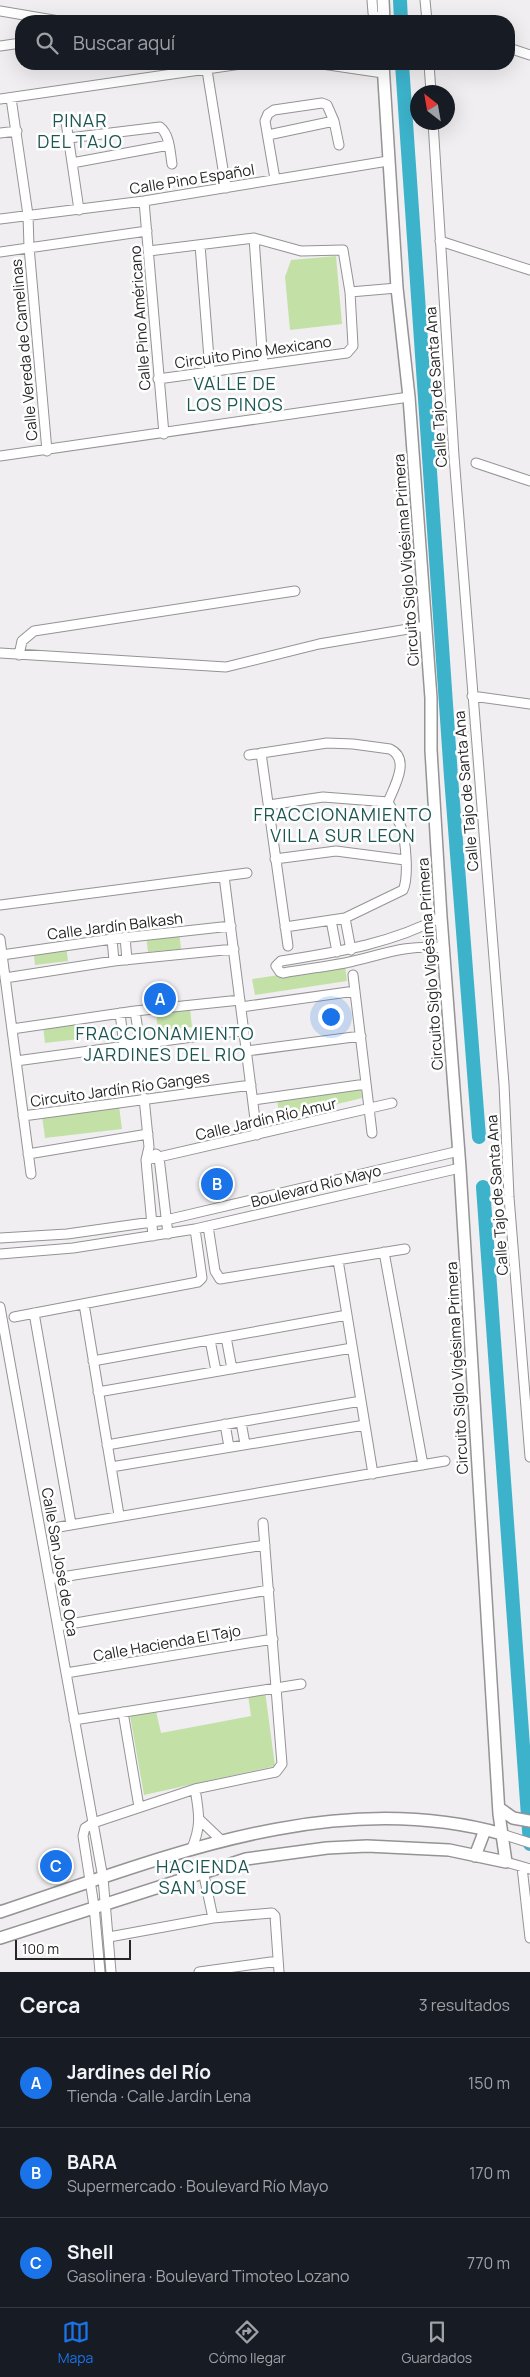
<!DOCTYPE html>
<html lang="es">
<meta charset="utf-8">
<style>
:root{--surface:#171b24;--page:#20242c;--text:#f1f3f6;--muted:#9ea1a6;--line:#363941;--accent:#1a73e8}
body{margin:0;font-family:Manrope,sans-serif;background:var(--page);color:var(--text)}
.compass{position:absolute;left:410px;top:85px;width:45px;height:45px;border-radius:50%;background:var(--surface);box-shadow:0 5px 20px #0002;rotate:329deg}
.scale{position:absolute;left:15px;bottom:12px;width:116px;box-sizing:border-box;padding-left:5px;border:2px solid #272627;border-top:0;font-size:14px;line-height:18px;white-space:nowrap;color:#272627;-webkit-text-stroke:4px #fff;paint-order:stroke}
.you{position:absolute;left:330px;top:1016px;width:18px;height:18px;margin:-12px;border:4px solid #fff;border-radius:50%;background:#1a73e8;box-shadow:0 0 0 8px #1a73e833}
.badge{display:grid;place-items:center;width:32px;height:32px;border-radius:50%;background:var(--accent);color:#fff;font-size:16px;font-weight:700}
.pin{position:absolute;translate:-50% -50%;border:2px solid #fff;box-shadow:0 1px 5px #0006}
.list{margin:0;padding:0;list-style:none}
h2{display:flex;justify-content:space-between;align-items:center;height:65px;margin:0;padding:0 20px;font-size:21px}
h2 small{font-size:16px;font-weight:400;color:var(--muted)}
.list li{display:grid;grid-template-columns:32px 1fr auto;gap:15px;align-items:center;box-sizing:border-box;height:90px;padding:0 20px;border-top:1px solid var(--line)}
.list b{display:block;font-size:19px;white-space:nowrap}
.list p{margin:0;font-size:16px;white-space:nowrap;color:var(--muted)}
.list em{font-size:16px;font-style:normal;color:var(--muted)}
.icon{flex:none;width:28px;height:28px;fill:none;stroke:currentColor;stroke-width:2;stroke-linecap:round;stroke-linejoin:round}
.map{position:relative;flex:none;width:530px;height:1972px;overflow:hidden}
.search{position:absolute;background:var(--surface);box-shadow:0 5px 20px #0002;left:15px;right:15px;top:15px;height:55px;display:flex;align-items:center;gap:12px;box-sizing:border-box;padding:0 18px;border-radius:20px;color:var(--muted);font-size:19px}
.sheet{height:335px;background:var(--surface)}
nav{display:flex;justify-content:space-around;align-items:center;box-sizing:border-box;height:70px;border-top:1px solid var(--line);background:var(--surface);font-size:14px;color:var(--muted)}
nav a{display:grid;justify-items:center;gap:2px}
nav .on{color:var(--accent)}
.map>svg:first-child{display:block}
.green{fill:#c3e1a7}
.lines{fill:none;stroke-linecap:round;stroke-linejoin:round}
.river{stroke:#3cb2cb;stroke-width:14}
.minor-casing{stroke:#959395;stroke-width:11}
.major-casing{stroke:#959395;stroke-width:14}
.minor{stroke:#fff;stroke-width:9}
.major{stroke:#fff;stroke-width:11}
.labels{text-anchor:middle;dominant-baseline:central;stroke-width:5;stroke-linejoin:round;paint-order:stroke}
.street-label{font-size:15px;fill:#272627;stroke:#fff}
.quarter-label{font-size:18px;letter-spacing:1px;fill:#1c5653;stroke:#fff}
</style>
<div class="map">
<svg width="530" height="1972" viewBox="0 0 530 1972">
<rect width="100%" height="100%" fill="#f0eef0"/>
<path class="green" d="M336,256L342,324L290,330L285,277L291,260Z
M179,931L181,949L148,952L146,935Z
M66,944L68,961L35,965L33,947Z
M345,965L347,981L255,995L252,979Z
M190,1009L192,1027L158,1031L156,1013Z
M77,1022L79,1039L45,1043L43,1026Z
M361,1088L362,1098L280,1118L277,1100Z
M119,1106L122,1129L45,1138L42,1116Z
M265,1691L275,1766L144,1795L130,1716L156,1711L161,1733L251,1716L248,1695Z"/>
<g class="lines">
<path class="river" d="M400,0L401,21
M402,64L451,777L479,1137
M483,1187L530,1844"/>
<defs>
<path id="minor" d="M372,0L373,13L379,21
M425,0L427,21
M0,11L59,21
M0,46L21,43
M509,48L530,55
M206,64L226,188
M322,64L383,73
M429,64L431,92
M11,98L28,215L29,247L47,451
M0,99L241,64
M66,122L79,210
M433,122L454,456L504,1084L509,1197L530,1457
M0,133L17,131
M268,135L334,121
M69,138L160,127C170,135 170,152 172,164
M72,163L169,145
M275,179L265,121L268,114L274,110L322,103L327,105L334,121L339,145
M144,201L164,434
M0,219L144,201L388,161
M254,238L263,364
M440,241L530,270
M200,245L210,371
M149,251L254,238L301,251L343,250L350,292L353,346L347,353L158,379
M0,252L147,231
M350,292L397,288
M0,456L409,397
M476,463L530,481
M0,653L226,667L319,644L426,626
M19,655L22,641L34,631L295,591
M472,696L530,704
M261,753L288,946
M249,755L327,743L353,744L390,749C411,759 394,787 388,802C392,810 398,818 401,827C406,840 409,878 403,890L345,918L285,927
M269,805L323,797L388,802
M275,859L336,851L405,860
M224,876L257,1135
M0,905L247,873
M441,917C391,944 336,952 281,961L276,966L280,972L283,973C304,969 325,967 345,963C383,955 403,944 444,948
M345,918L351,950
M331,920L337,952
M125,937L127,960
M0,939L31,1174
M112,939L114,961
M2,955L112,939L231,926
M353,975L372,1133
M5,978L114,961L234,949
M241,1007L355,991
M135,1011L140,1044
M120,1013L124,1046
M12,1029L135,1011L240,1000
M247,1051L361,1036
M16,1061L244,1030
M144,1098L149,1147L146,1160L153,1236
M253,1100L366,1084
M23,1116L251,1085
M28,1154L148,1134
M156,1154L159,1157L168,1234
M146,1160L392,1103
M208,1226L215,1271L220,1279L405,1249
M0,1238L67,1234L166,1220L459,1151
M384,1252L423,1465
M0,1254L73,1248L195,1229L460,1168
M338,1260L373,1474
M84,1304L119,1515
M0,1307L103,1878L111,1972
M34,1313L71,1524
M14,1317L198,1282L202,1278L195,1229
M226,1337L232,1369
M210,1340L216,1371
M93,1361L347,1315
M98,1392L352,1348
M241,1422L245,1444
M225,1424L229,1447
M107,1445L361,1401
M111,1467L365,1425
M59,1527L445,1461
M49,1579L265,1545
M58,1626L269,1590
M66,1673L273,1639
M123,1712L139,1807
M74,1720L301,1684
M200,1820L221,1840
M502,1834L530,1843
M191,1850C202,1826 199,1813 195,1789
M506,1862L530,1869
M522,1867L530,1938
M203,1871L213,1918
M109,1937L213,1918L272,1913L275,1916L279,1972
M100,1972L94,1906L83,1836L85,1828L93,1823L195,1789L276,1772L282,1764L263,1523
M199,1972L278,1961"/>
<path id="major" d="M383,0L384,21
M499,1808L513,1818L530,1821
M475,1856L485,1830
M0,1912C160,1859 332,1786 502,1834
M0,1938L246,1859L327,1848L367,1846L449,1850L506,1862L499,1814L460,1168L441,917L431,750V698L409,397L397,288L383,64"/>
</defs>
<use href="#minor" class="minor-casing"/>
<use href="#major" class="major-casing"/>
<use href="#minor" class="minor"/>
<use href="#major" class="major"/>
</g>
<g class="labels">
<g class="street-label">
<text transform="translate(192 179) rotate(-9)">Calle Pino Español</text>
<text transform="translate(140 318) rotate(-94)">Calle Pino Américano</text>
<text transform="translate(24 350) rotate(-95)">Calle Vereda de Camelinas</text>
<text transform="translate(253 352) rotate(-8)">Circuito Pino Mexicano</text>
<text transform="translate(436 387) rotate(-94)">Calle Tajo de Santa Ana</text>
<text transform="translate(406 560) rotate(-94)">Circuito Siglo Vigésima Primera</text>
<text transform="translate(466 791) rotate(-95)">Calle Tajo de Santa Ana</text>
<text transform="translate(115 926) rotate(-7)">Calle Jardín Balkash</text>
<text transform="translate(430 964) rotate(-94)">Circuito Siglo Vigésima Primera</text>
<text transform="translate(120 1089) rotate(-8)">Circuito Jardín Río Ganges</text>
<text transform="translate(266 1119) rotate(-13)">Calle Jardín Río Amur</text>
<text transform="translate(316 1186) rotate(-14)">Boulevard Río Mayo</text>
<text transform="translate(497 1195) rotate(-94)">Calle Tajo de Santa Ana</text>
<text transform="translate(457 1368) rotate(-93)">Circuito Siglo Vigésima Primera</text>
<text transform="translate(60 1562) rotate(80)">Calle San José de Oca</text>
<text transform="translate(167 1643) rotate(-10)">Calle Hacienda El Tajo</text>
</g>
<g class="quarter-label">
<text x="80" y="120">PINAR<tspan x="80" dy="21">DEL TAJO</tspan></text>
<text x="235" y="383">VALLE DE<tspan x="235" dy="21">LOS PINOS</tspan></text>
<text x="343" y="814">FRACCIONAMIENTO<tspan x="343" dy="21">VILLA SUR LEON</tspan></text>
<text x="165" y="1033">FRACCIONAMIENTO<tspan x="165" dy="21">JARDINES DEL RIO</tspan></text>
<text x="203" y="1866">HACIENDA<tspan x="203" dy="21">SAN JOSE</tspan></text>
</g>
</g>
</svg>
<svg class="compass" viewBox="-18 -18 36 36"><path d="M0-13l5 13h-10z" fill="#e53935"/><path d="M0 13l5-13h-10z" fill="#9ea1a6"/></svg>
<div class="scale">100 m</div>
<div class="you"></div>
<div class="pin badge" style="left:160px;top:999px">A</div>
<div class="pin badge" style="left:217px;top:1184px">B</div>
<div class="pin badge" style="left:56px;top:1866px">C</div>
<div class="search"><svg class="icon" aria-label="search" viewBox="0 0 24 24"><circle cx="10" cy="10" r="6"/><path d="M15 15l6 6"/></svg>Buscar aquí</div>
</div>
<section class="sheet">
<h2>Cerca<small>3 resultados</small></h2>
<ul class="list">
<li><span class="badge">A</span><div><b>Jardines del Río</b><p>Tienda · Calle Jardín Lena</p></div><em>150 m</em></li>
<li><span class="badge">B</span><div><b>BARA</b><p>Supermercado · Boulevard Río Mayo</p></div><em>170 m</em></li>
<li><span class="badge">C</span><div><b>Shell</b><p>Gasolinera · Boulevard Timoteo Lozano</p></div><em>770 m</em></li>
</ul>
</section>
<nav>
<a class="on"><svg class="icon" aria-label="map" viewBox="0 0 24 24"><path d="M3 6l6-2 6 2 6-2v14l-6 2-6-2-6 2zM9 4v14M15 6v14"/></svg>Mapa</a>
<a><svg class="icon" aria-label="directions" viewBox="0 0 24 24"><path d="M12 3l9 9-9 9-9-9zM9 14v-3h6M13 9l2 2-2 2"/></svg>Cómo llegar</a>
<a><svg class="icon" aria-label="saved" viewBox="0 0 24 24"><path d="M7 4h10v16l-5-4-5 4z"/></svg>Guardados</a>
</nav>
